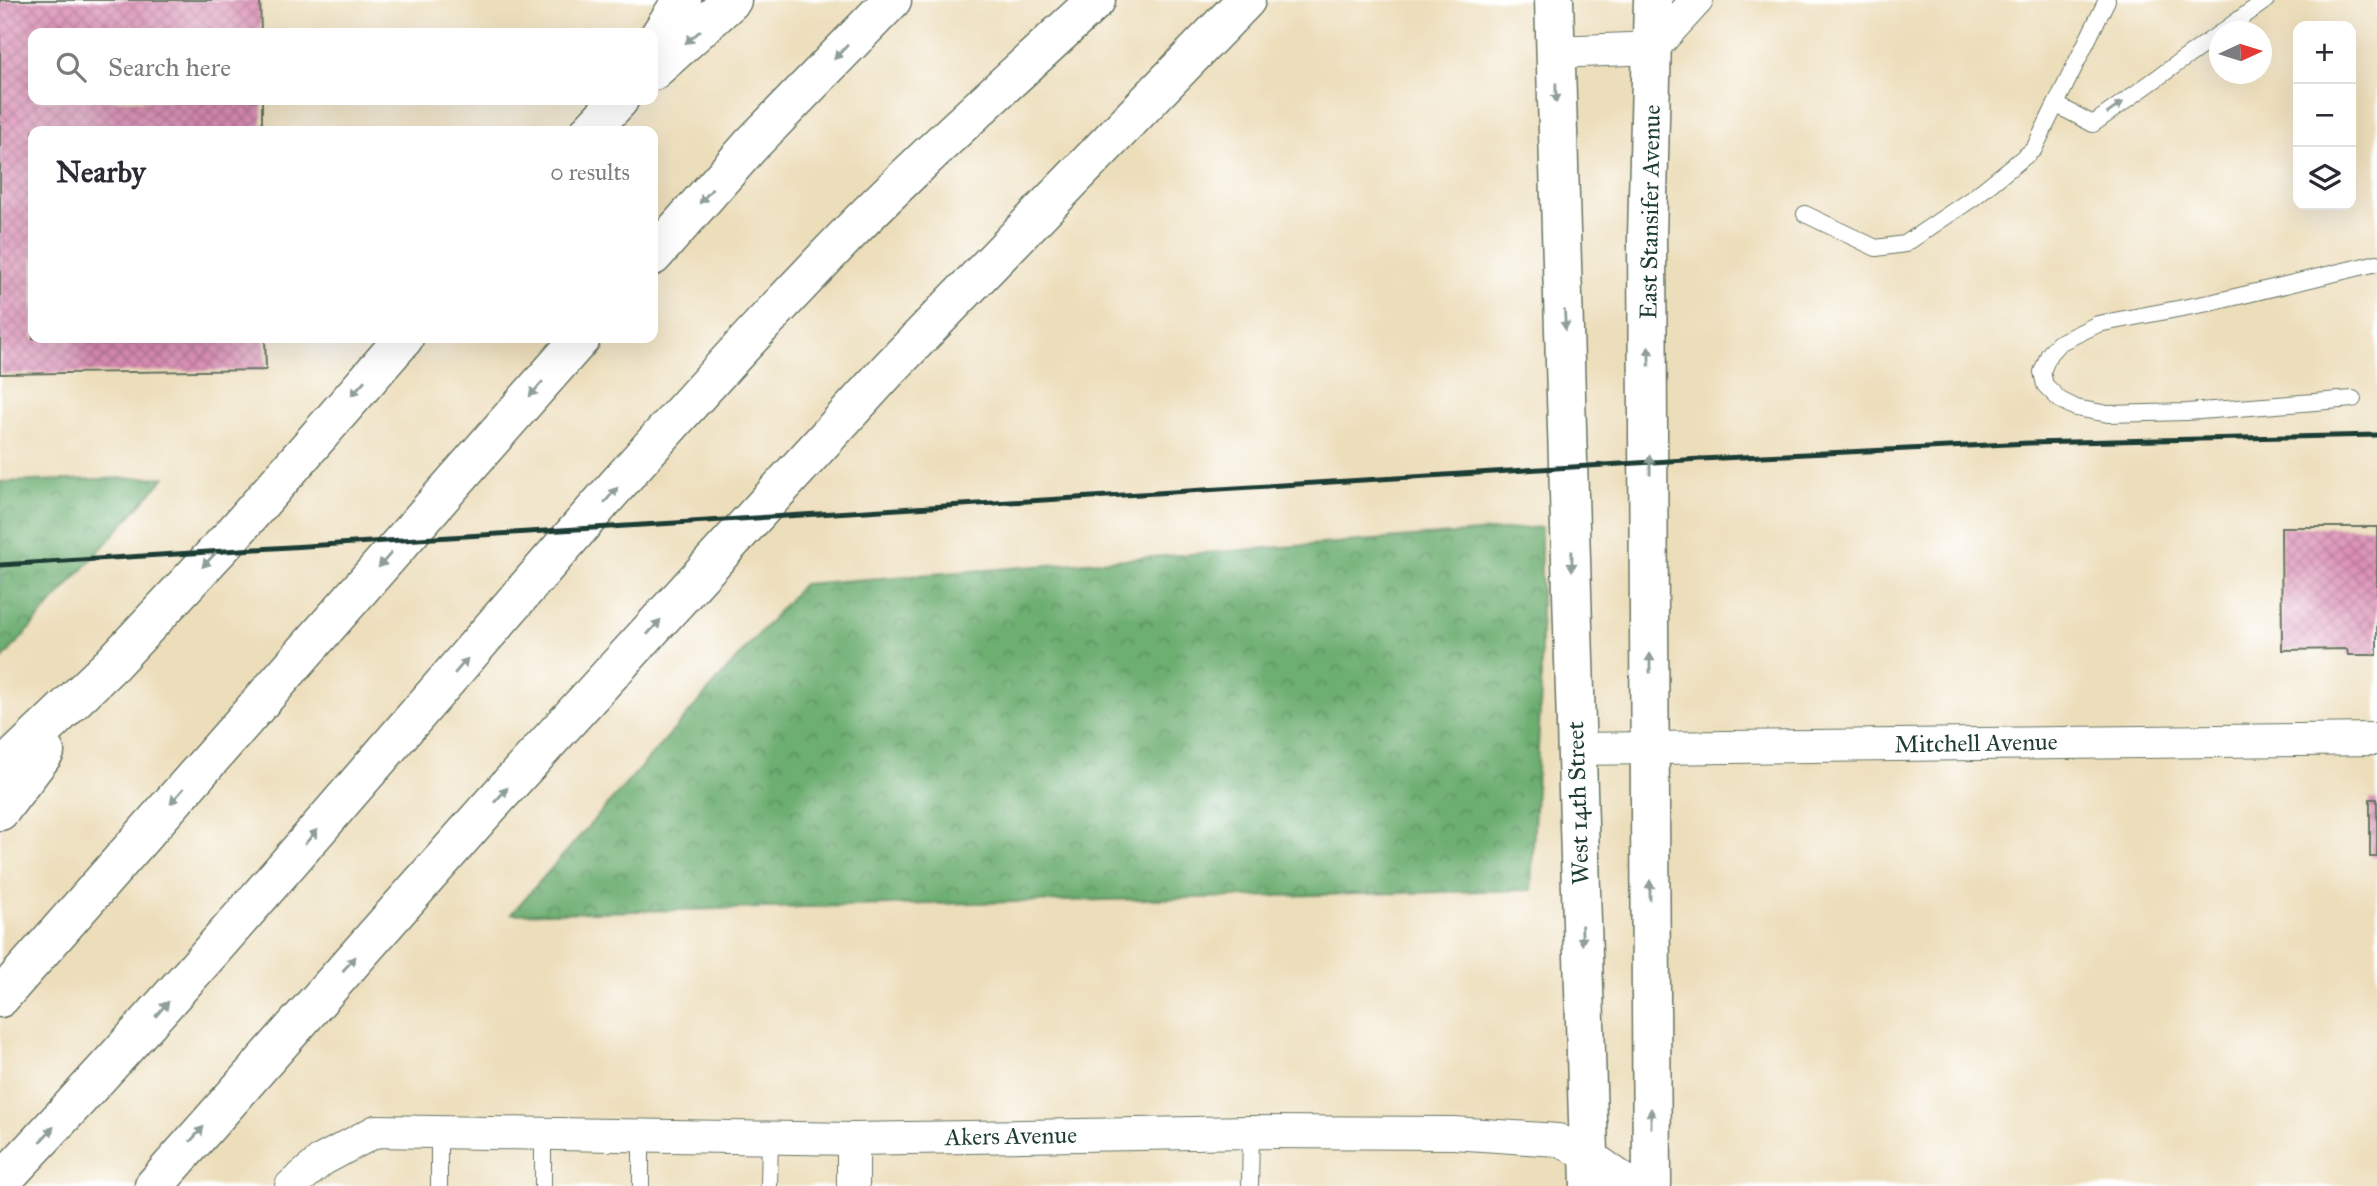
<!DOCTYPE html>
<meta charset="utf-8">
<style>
:root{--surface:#fff;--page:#f7f7f7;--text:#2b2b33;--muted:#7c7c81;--line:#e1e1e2}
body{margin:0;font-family:"IM FELL Great Primer",serif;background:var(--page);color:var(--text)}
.controls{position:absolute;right:21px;top:21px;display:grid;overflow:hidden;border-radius:14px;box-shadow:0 7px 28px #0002}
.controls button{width:63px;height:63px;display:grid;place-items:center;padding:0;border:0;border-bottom:2px solid var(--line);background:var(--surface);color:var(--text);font:35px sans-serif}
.compass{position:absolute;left:2209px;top:21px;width:63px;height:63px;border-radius:50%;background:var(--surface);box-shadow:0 7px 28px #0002;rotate:86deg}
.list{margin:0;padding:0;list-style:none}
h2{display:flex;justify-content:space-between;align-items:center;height:91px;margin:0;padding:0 28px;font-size:30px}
h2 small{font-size:23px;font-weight:400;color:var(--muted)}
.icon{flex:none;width:38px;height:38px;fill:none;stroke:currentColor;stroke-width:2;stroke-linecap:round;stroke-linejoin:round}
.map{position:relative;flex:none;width:2377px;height:1186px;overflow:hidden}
.search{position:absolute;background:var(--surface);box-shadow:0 7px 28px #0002;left:28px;top:28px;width:630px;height:77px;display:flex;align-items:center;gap:18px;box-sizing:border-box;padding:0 24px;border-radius:14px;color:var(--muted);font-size:26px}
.panel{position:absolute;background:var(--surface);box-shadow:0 7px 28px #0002;left:28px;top:126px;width:630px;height:217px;border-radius:14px}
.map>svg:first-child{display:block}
.forest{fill:url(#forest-crowns);stroke:#467652;stroke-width:2}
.building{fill:url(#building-cross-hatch)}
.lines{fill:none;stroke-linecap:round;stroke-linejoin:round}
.service-casing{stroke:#677563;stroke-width:18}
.minor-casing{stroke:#677563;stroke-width:34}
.tertiary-casing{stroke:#677563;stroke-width:41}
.primary-casing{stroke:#677563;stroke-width:41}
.motorway-casing{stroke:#677563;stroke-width:41}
.service{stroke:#fff;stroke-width:16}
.minor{stroke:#fff;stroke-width:32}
.tertiary{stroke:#fff;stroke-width:38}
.primary{stroke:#fff;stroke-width:38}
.motorway{stroke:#fff;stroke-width:38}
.rail{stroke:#1f3d34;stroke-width:5}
.oneway{fill:#8f9e9a}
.labels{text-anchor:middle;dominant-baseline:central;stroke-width:5;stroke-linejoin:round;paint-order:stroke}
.street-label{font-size:24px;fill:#1f3d34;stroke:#fff}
</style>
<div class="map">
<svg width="2377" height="1186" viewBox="0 0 2377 1186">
<defs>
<pattern id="forest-crowns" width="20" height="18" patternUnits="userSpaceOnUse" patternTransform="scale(1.75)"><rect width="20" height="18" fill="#6dae71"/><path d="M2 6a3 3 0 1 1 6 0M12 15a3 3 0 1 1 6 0" fill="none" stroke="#598f5e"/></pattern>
<pattern id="building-cross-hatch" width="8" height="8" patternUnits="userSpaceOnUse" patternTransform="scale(1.75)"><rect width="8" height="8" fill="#dc8eb5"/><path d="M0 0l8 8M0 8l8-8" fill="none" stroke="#b27594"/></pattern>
</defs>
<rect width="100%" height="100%" fill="#fff"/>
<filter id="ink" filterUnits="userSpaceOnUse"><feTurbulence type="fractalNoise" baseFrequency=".0143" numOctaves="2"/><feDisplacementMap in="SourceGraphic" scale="14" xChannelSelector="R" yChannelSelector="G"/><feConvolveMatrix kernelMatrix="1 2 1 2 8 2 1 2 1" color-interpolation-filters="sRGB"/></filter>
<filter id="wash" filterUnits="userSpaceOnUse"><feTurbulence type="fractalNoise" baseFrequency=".00686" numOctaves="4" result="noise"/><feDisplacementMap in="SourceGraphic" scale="28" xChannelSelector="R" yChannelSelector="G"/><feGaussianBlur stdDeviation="1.57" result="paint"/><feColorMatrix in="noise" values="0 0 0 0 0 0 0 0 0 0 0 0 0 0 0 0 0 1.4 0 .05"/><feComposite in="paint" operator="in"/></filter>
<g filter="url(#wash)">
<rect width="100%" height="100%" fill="#eddebb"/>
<path class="forest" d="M165,477L0,662V482Z
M1541,527V689L1531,890L511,914L803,584Z"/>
<g id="blocks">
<path class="building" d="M0,0H260L261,33H33V100H262V131H33V338H265L266,370L0,374Z
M2281,527H2377V655H2348L2347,649L2282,650Z
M2370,799H2377V857H2370Z"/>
</g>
</g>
<g filter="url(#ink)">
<use href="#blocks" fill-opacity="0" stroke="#677563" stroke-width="2"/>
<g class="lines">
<defs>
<path id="service" d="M2222,32L2266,0
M2057,105L2093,124L2220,33
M1805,214L1876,248L1905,244L1973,198L2034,149L2107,0
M2353,399L2187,412L2108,414L2076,408L2060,400L2045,385L2042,372L2049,354L2059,343L2098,324L2214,302L2377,263
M543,1134V1186
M641,1135V1186
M439,1186V1132
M769,1186L770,1138
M1250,1186L1251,1132"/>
<path id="minor" d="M1556,52L1653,48L1697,0
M1576,749L2377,739
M853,1139V1186
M291,1186L322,1160L376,1131L853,1139L1251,1132L1453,1133L1558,1140L1589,1155L1633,1186"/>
<path id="tertiary" d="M1554,0L1590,1186
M1652,1186L1647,237L1653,0"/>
<path id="primary" d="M653,46L682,0
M653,71L732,0
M590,131L619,100
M0,771L112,664L235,532L404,338
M0,811L45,752
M154,1186L487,809L889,369L1246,0"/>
<path id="motorway" d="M653,256L751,145L892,0
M0,998L581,338
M0,1183C285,883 540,556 826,257C911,167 1006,85 1096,0"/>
</defs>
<use href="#service" class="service-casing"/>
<use href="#minor" class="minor-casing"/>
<use href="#tertiary" class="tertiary-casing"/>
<use href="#primary" class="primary-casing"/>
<use href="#motorway" class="motorway-casing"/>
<use href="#service" class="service"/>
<use href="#minor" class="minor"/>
<use href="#tertiary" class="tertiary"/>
<use href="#primary" class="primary"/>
<use href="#motorway" class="motorway"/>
<path class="rail" d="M0,565L1701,459L2029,443L2377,435"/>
</g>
<defs><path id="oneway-solid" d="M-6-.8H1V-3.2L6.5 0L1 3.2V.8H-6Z" transform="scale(1.75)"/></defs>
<g class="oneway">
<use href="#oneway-solid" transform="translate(693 37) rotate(140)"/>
<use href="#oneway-solid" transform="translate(841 52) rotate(134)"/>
<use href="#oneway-solid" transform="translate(1556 93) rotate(89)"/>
<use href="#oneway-solid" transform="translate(2115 108) rotate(-36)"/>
<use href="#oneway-solid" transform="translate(706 196) rotate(131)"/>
<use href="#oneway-solid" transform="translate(1565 320) rotate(87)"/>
<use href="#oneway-solid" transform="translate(1649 356) rotate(-91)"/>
<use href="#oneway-solid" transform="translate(358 388) rotate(132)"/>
<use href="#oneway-solid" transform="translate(536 389) rotate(131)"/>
<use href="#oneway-solid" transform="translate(1650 465) rotate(-91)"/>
<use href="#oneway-solid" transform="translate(611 495) rotate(-49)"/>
<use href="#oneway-solid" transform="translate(209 560) rotate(133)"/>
<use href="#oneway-solid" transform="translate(385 560) rotate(131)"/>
<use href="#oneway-solid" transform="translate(1572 561) rotate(89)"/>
<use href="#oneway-solid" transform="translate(654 627) rotate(-48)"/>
<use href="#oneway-solid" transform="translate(1650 663) rotate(-90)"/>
<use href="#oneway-solid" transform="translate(461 666) rotate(-49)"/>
<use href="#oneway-solid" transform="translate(501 795) rotate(-48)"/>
<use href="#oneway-solid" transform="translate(177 796) rotate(131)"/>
<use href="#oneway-solid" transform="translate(311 837) rotate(-49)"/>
<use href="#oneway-solid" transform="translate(1650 890) rotate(-90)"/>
<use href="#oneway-solid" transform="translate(1582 935) rotate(88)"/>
<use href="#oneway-solid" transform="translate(349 964) rotate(-48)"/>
<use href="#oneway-solid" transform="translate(162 1009) rotate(-49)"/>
<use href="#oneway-solid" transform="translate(1651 1118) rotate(-90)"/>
<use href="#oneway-solid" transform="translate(47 1134) rotate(-47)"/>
<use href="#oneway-solid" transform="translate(197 1134) rotate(-48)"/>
</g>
</g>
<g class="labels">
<g class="street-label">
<text transform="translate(1650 212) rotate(-89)">East Stansifer Avenue</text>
<text transform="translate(1976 743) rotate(-1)">Mitchell Avenue</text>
<text transform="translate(1578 803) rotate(-92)">West 14th Street</text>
<text transform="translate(1011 1136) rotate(-1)">Akers Avenue</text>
</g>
</g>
</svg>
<div class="controls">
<button>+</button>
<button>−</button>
<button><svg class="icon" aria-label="layers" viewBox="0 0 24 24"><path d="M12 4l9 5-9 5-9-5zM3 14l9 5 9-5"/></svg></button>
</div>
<svg class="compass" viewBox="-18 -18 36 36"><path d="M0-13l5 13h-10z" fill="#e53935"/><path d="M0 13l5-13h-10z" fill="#7c7c81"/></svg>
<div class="search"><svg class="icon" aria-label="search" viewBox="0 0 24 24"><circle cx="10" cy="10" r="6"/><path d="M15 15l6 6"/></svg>Search here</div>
<section class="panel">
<h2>Nearby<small>0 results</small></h2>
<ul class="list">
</ul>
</section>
</div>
